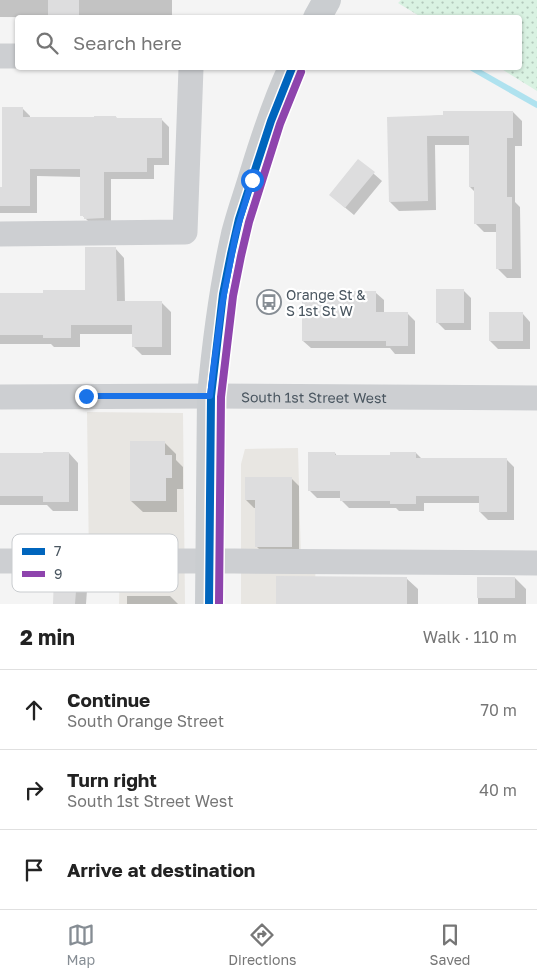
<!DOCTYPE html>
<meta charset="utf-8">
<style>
:root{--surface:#fff;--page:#f6f6f6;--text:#222;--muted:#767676;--line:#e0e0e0;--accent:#868d94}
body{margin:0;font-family:"Golos Text",sans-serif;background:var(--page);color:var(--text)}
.stop{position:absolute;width:15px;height:15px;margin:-11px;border:4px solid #1a73e8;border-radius:50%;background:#fff}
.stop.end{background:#1a73e8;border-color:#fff;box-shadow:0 1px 5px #0008}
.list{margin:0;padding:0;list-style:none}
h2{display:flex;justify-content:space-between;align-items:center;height:65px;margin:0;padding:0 20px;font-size:21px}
h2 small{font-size:16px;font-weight:400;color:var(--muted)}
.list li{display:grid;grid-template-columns:32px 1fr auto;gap:15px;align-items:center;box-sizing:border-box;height:80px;padding:0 20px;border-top:1px solid var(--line)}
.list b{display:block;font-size:19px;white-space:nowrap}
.list p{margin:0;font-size:16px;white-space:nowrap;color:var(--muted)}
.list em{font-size:16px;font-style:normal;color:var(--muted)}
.icon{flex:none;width:28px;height:28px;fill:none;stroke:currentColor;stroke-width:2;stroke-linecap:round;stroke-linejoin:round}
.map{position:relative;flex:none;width:537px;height:604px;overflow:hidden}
.search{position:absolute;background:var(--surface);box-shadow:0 1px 4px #0004;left:15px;right:15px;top:15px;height:55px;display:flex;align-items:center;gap:12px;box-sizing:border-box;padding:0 18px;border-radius:5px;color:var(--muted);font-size:19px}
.sheet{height:305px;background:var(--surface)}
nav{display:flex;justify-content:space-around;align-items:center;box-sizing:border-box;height:70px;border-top:1px solid var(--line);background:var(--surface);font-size:14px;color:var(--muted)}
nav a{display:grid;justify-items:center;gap:2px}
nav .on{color:var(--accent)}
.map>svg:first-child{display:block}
.commercial{fill:#e8e6e2}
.park{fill:url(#park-dots)}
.shadow{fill:#0003}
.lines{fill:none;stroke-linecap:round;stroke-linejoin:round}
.stream{stroke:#afe2ef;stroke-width:6}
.building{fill:#ddddde}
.minor{stroke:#cdcfd2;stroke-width:25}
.major{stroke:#cacdd0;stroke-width:28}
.bus-1-casing{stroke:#fff;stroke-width:11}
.bus-2-casing{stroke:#fff;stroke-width:11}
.bus-1{stroke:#0065bd;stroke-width:8}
.bus-2{stroke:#8e44ad;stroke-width:8}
.route{stroke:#1a73e8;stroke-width:6}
.labels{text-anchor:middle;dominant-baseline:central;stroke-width:4.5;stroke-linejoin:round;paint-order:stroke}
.poi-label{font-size:14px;fill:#4a5660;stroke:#fff;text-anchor:start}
.street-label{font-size:14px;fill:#4a5660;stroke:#fff}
.key{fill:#fff;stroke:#c9cccf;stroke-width:1}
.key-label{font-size:14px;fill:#4a5660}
</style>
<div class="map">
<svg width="537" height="604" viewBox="0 0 537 604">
<defs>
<pattern id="park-dots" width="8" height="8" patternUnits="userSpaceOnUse" patternTransform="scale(1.25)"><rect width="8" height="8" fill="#d9f2e2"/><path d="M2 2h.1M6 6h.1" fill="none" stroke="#b2c7bb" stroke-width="1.8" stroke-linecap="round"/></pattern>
</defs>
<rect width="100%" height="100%" fill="#f4f4f4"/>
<path class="commercial" d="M87,412L183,413L185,604H119L120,561H89Z
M298,448L301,561H315L316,604H241V464L245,449Z"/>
<path class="park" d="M401,0H537V91L500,68H520V18L421,17L398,3Z"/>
<path class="shadow" d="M0,0H172V18L0,17Z
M22,108L30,116V118L116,117L118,120H162L169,127V165H154V179H111V226L90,223L82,215V177L37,176V213H0V188H3Z
M513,112L522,121V146H515V202L520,207L521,278H507L498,269V232H484L475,223V192L470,187V145H435L436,210L399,211L390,202L388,118Z
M358,160L382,181L354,215L330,195Z
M115,248L124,258L125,303H162L171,312V355H142L133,346V334H80V347H54L51,344H0V294H44L87,291Z
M463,290L471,298V330H445L437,322Z
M376,293L384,300V313H407L415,321V354H395L390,348H311L303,341L350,296Z
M523,314L530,322V349H498L490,341Z
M164,442L176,454V460L183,467V489H177V512H143L131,501Z
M69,453L78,463V511H53L47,505H0V454Z
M335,453L337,456H391L416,453L422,459H506L514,467V520H488L480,512V503H424V511H399L396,508H349L341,500V498H317L309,490Z
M291,478L299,486V554H264L256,546V508H254L246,500Z
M56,577H73L76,579L87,590L86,604H54Z
M277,577L406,578L418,589V604H277Z
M478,578H515L526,589V604H478Z
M127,596H170L178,604H127Z"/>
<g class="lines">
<path class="stream" d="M472,68L537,105"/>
</g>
<path class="building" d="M48,0H79V16H48Z
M2,107H23V117H94V116H116V118H162V158H147V172H104V218L84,219V216H80V169H30V206H0V187H2Z
M443,111H513V138H507V197H512V269H496V224H474V187H469V136H427L428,201L389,202L387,117L443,115Z
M358,159L375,172L345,208L329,195Z
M85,247H116L117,301H162V347H132V325H71V338H43V335H0V293H43V290H85Z
M436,289H464V323H436Z
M349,291H376V312H408V346H386V341H302V295H349Z
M489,312H523V341H489Z
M130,441H165V455H172V478H166V501H130Z
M43,452H69V502H43V496H0V453H43Z
M308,452H335V455H390V452H416V458H507V512H479V496H416V504H390V501H340V491H308Z
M245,477H292V547H255V500H245Z
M54,575H73V578H77L75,604H53Z
M276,576L407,577V604H276Z
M477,577H515V598H477Z"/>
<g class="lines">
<g class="minor">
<path d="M0,56H18"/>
<path d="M0,234L185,232L191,68"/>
<path id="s1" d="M0,397L211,396L537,398"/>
<path d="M0,561H234L537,563"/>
</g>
<path class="major" d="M317,18L327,0
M209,604L211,396C216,342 223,287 235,234C240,214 247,195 253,175C264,139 276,102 292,68"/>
<defs>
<path id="bus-1" d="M209,604L211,396L223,294L231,254L239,219L271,121L292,68"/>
<path id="bus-2" d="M219,604L221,397L233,296L241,256L249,222L280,124L301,72"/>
</defs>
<use href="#bus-1" class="bus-1-casing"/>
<use href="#bus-2" class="bus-2-casing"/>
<use href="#bus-1" class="bus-1"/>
<use href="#bus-2" class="bus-2"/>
</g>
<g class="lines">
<path class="route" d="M86,396H210L214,364L222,305L236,233L252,180"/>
</g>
<defs>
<symbol id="bus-ring" viewBox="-11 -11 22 22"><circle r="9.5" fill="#fff" stroke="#868d94" stroke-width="1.5"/><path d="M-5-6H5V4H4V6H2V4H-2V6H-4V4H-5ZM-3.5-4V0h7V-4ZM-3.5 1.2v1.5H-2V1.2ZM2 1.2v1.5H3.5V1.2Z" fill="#868d94"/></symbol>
</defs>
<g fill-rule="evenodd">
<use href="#bus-ring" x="255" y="288" width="28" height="28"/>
</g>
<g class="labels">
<g class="poi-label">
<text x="286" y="294">Orange St &amp;<tspan x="286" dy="16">S 1st St W</tspan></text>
</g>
<g class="street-label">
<text stroke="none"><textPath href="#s1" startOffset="314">South 1st Street West</textPath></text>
</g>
</g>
<rect x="12" y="534" width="166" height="58" rx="8" class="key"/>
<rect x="22" y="548" width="23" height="7" fill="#0065bd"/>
<rect x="22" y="571" width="23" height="6" fill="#8e44ad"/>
<g class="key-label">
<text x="54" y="556">7</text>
<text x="54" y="579">9</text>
</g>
</svg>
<div class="stop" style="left:252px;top:180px"></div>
<div class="stop end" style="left:86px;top:396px"></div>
<div class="search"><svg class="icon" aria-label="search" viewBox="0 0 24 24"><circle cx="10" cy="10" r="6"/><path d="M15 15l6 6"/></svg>Search here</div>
</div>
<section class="sheet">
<h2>2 min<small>Walk · 110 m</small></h2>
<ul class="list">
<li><svg class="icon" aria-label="ahead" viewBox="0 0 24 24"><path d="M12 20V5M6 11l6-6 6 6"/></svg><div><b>Continue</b><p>South Orange Street</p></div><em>70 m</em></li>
<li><svg class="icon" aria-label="right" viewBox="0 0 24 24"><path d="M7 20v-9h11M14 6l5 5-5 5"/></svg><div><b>Turn right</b><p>South 1st Street West</p></div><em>40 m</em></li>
<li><svg class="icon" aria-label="arrive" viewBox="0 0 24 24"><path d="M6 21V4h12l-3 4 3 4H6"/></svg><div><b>Arrive at destination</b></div></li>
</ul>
</section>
<nav>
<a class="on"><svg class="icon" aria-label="map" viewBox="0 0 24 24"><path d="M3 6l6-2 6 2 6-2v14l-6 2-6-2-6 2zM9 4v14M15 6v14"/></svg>Map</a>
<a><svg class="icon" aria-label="directions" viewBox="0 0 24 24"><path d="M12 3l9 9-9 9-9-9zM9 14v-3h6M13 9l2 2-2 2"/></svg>Directions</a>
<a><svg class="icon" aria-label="saved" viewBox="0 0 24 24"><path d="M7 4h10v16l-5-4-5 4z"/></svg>Saved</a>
</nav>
